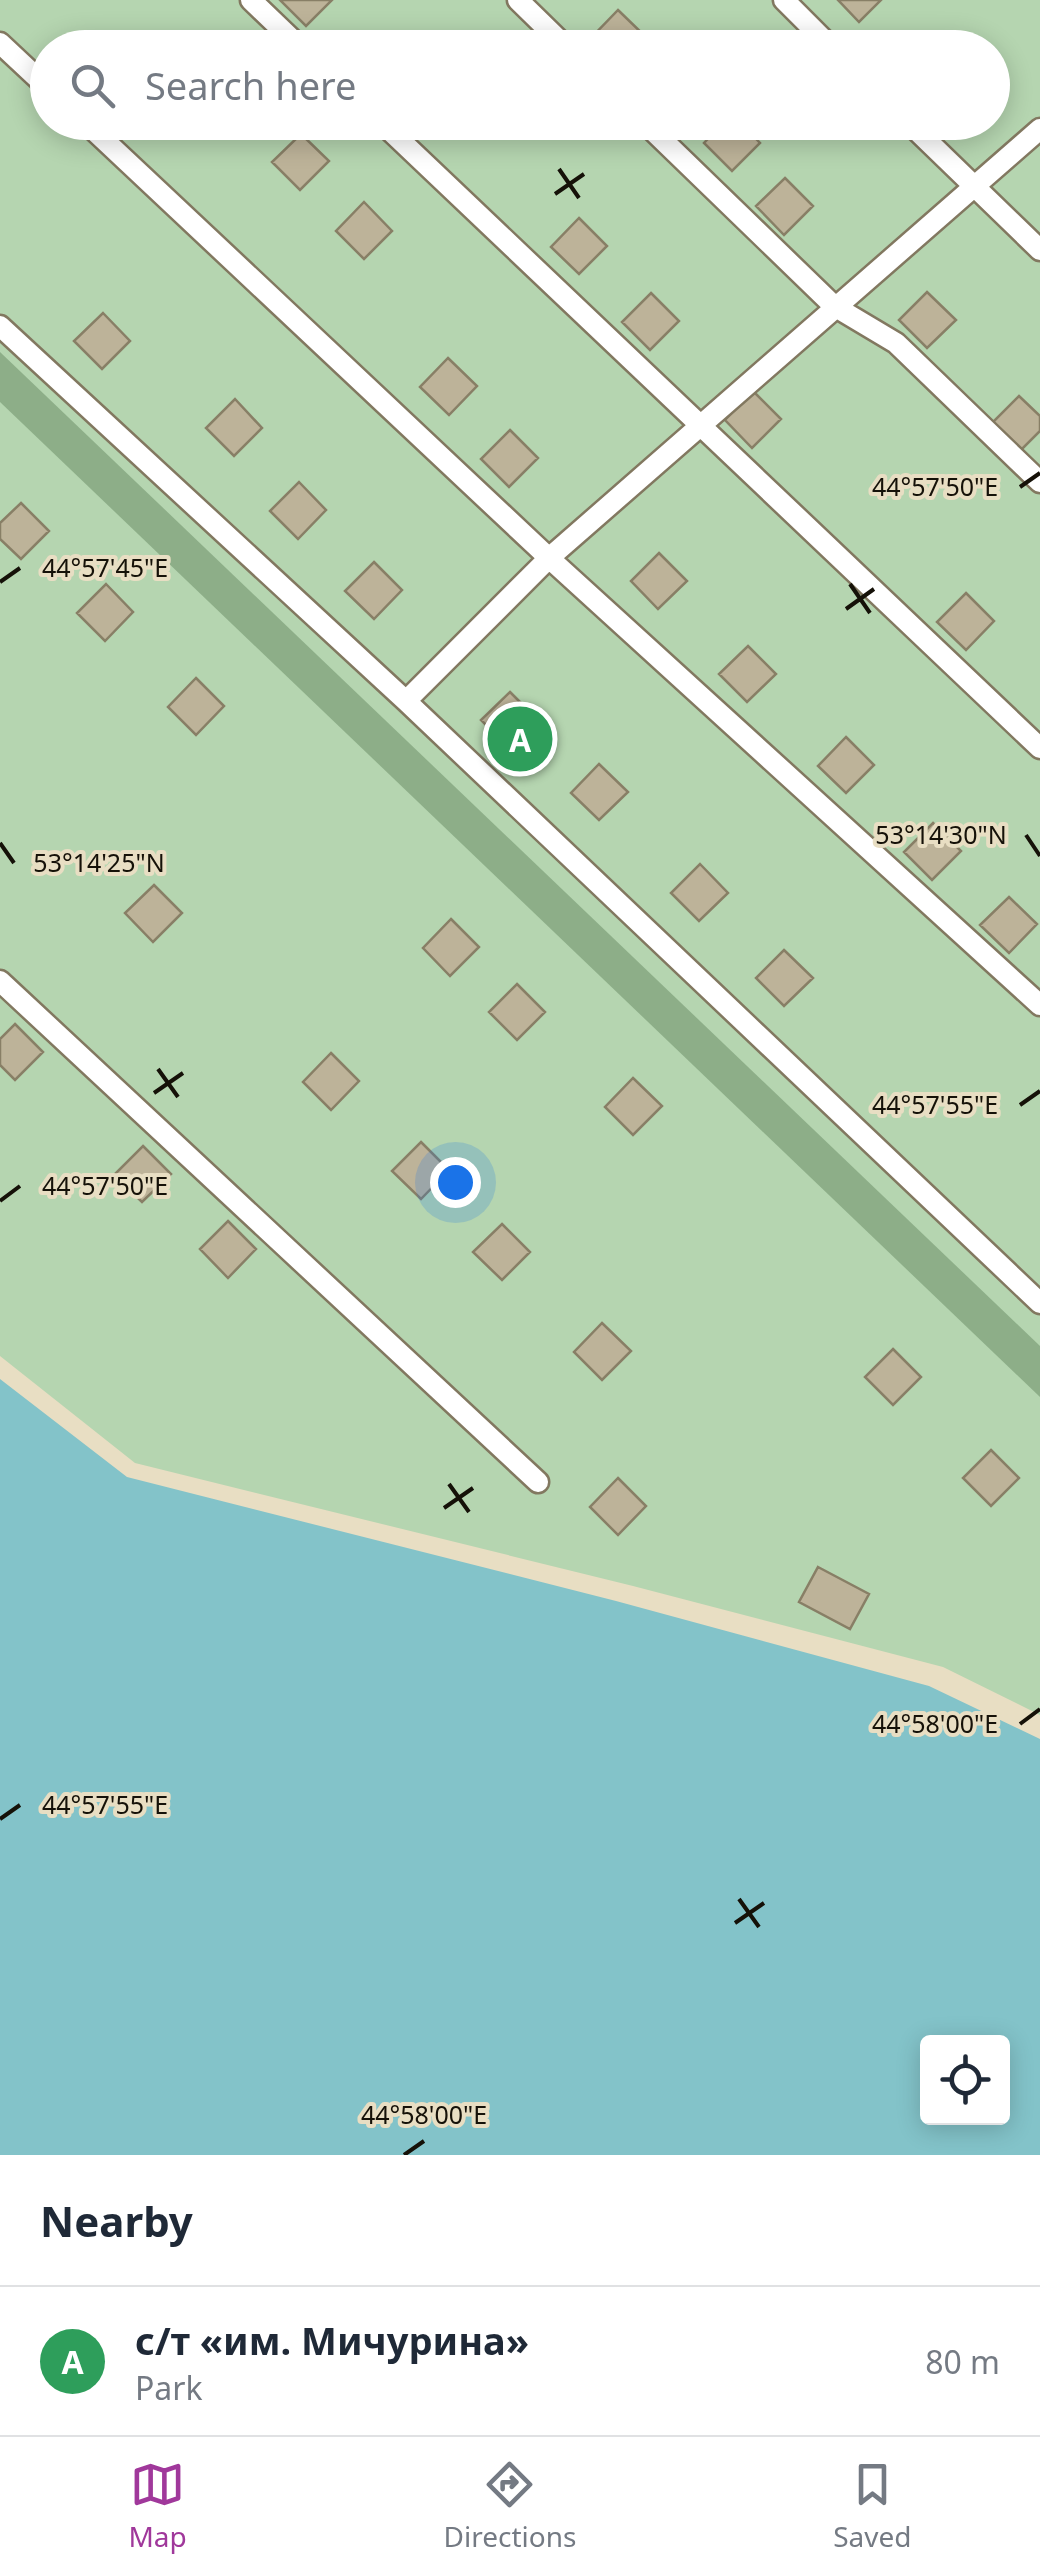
<!DOCTYPE html>
<meta charset="utf-8">
<style>
:root{--surface:#fff;--page:#f6f6f7;--text:#1f2937;--muted:#747a83;--line:#e0e1e3;--accent:#a0389b}
body{margin:0;font-family:"Noto Sans",sans-serif;background:var(--page);color:var(--text)}
.controls{position:absolute;right:30px;bottom:30px;display:grid;overflow:hidden;border-radius:10px;box-shadow:0 5px 25px #0003}
.controls button{width:90px;height:90px;display:grid;place-items:center;padding:0;border:0;border-bottom:2px solid var(--line);background:var(--surface);color:var(--text);font:50px sans-serif}
.you{position:absolute;left:455px;top:1182px;width:35px;height:35px;margin:-25px;border:8px solid #fff;border-radius:50%;background:#1a73e8;box-shadow:0 0 0 15px #1a73e833}
.badge{display:grid;place-items:center;width:65px;height:65px;border-radius:50%;background:var(--accent);color:#fff;font-size:32px;font-weight:700}
.pin{position:absolute;translate:-50% -50%;border:5px solid #fff;box-shadow:0 2px 10px #0006}
.list{margin:0;padding:0;list-style:none}
h2{display:flex;justify-content:space-between;align-items:center;height:130px;margin:0;padding:0 40px;font-size:42px}
h2 small{font-size:32px;font-weight:400;color:var(--muted)}
.list li{display:grid;grid-template-columns:65px 1fr auto;gap:30px;align-items:center;box-sizing:border-box;height:150px;padding:0 40px;border-top:2px solid var(--line)}
.list b{display:block;font-size:38px;white-space:nowrap}
.list p{margin:0;font-size:32px;white-space:nowrap;color:var(--muted)}
.list em{font-size:32px;font-style:normal;color:var(--muted)}
.icon{flex:none;width:55px;height:55px;fill:none;stroke:currentColor;stroke-width:2;stroke-linecap:round;stroke-linejoin:round}
.map{position:relative;flex:none;width:1040px;height:2155px;overflow:hidden}
.search{position:absolute;background:var(--surface);box-shadow:0 5px 25px #0003;left:30px;right:30px;top:30px;height:110px;display:flex;align-items:center;gap:25px;box-sizing:border-box;padding:0 35px;border-radius:55px;color:var(--muted);font-size:38px}
.sheet{height:280px;background:var(--surface)}
nav{display:flex;justify-content:space-around;align-items:center;box-sizing:border-box;height:140px;border-top:2px solid var(--line);background:var(--surface);font-size:28px;color:var(--muted)}
nav a{display:grid;justify-items:center;gap:5px}
nav .on{color:var(--accent)}
.map>svg:first-child{display:block}
.green{fill:#b5d5b0;fill-rule:evenodd}
.forest{fill:#8dae88}
.water{fill:#83c3c9;fill-rule:evenodd}
.building{fill:#bdb399;stroke:#887f66;stroke-width:2.5}
.lines{fill:none;stroke-linecap:round;stroke-linejoin:round}
.lane-casing{stroke:#827860;stroke-width:25}
.lane{stroke:#fff;stroke-width:20}
.ticks{fill:none;stroke:#151108;stroke-width:4}
.ticks-label{font-size:25px;text-anchor:middle;fill:#151108;stroke:#e8dec3;stroke-width:8;stroke-linejoin:round;paint-order:stroke}
</style>
<div class="map">
<svg width="1040" height="2155" viewBox="0 0 1040 2155">
<rect width="100%" height="100%" fill="#e8dec3"/>
<path class="green" d="M0,0H1040V1715L943,1667L633,1586L135,1463L0,1356ZM48,48H992V122H48Z"/>
<path class="forest" d="M0,352L1040,1346V1397L0,402Z"/>
<path class="water" d="M0,1379L127,1477L616,1601L929,1686L1040,1739V2155H0ZM928,2042H1002V2118H928Z"/>
<path class="building" d="M280,0H332L306,26Z
M838,0H881L859,22Z
M618,10L647,38L637,48H599L590,39Z
M210,122H237L223,136Z
M724,122H740L760,143L732,171L704,143Z
M301,134L329,161L300,190L272,162Z
M785,178L813,206L784,235L756,206Z
M364,202L392,231L364,259L336,231Z
M579,218L607,246L579,274L551,247Z
M927,292L956,320L927,348L899,320Z
M651,293L679,321L650,350L622,322Z
M103,313L130,341L102,369L74,341Z
M448,358L477,386L449,415L420,387Z
M753,391L781,419L752,448L725,420Z
M1019,396L1040,416V431L1019,452L991,424Z
M235,399L262,428L234,456L206,428Z
M510,430L538,458L509,487L481,459Z
M299,482L326,510L298,539L270,511Z
M21,503L49,531L21,559L0,539V523Z
M659,553L687,581L658,609L631,581Z
M374,562L402,590L374,619L345,591Z
M106,584L133,612L105,641L77,613Z
M966,593L994,621L966,650L937,622Z
M748,646L776,674L747,702L719,674Z
M196,678L224,706L196,735L168,707Z
M510,692L538,720L509,748L481,720Z
M846,737L874,765L846,793L818,766Z
M599,764L628,792L599,820L571,793Z
M933,823L961,851L932,880L904,852Z
M700,864L728,893L699,921L671,893Z
M154,885L182,913L153,942L125,913Z
M1009,897L1037,924L1009,953L980,925Z
M451,919L479,947L450,976L423,948Z
M784,950L813,978L784,1006L756,978Z
M517,984L545,1012L517,1040L489,1012Z
M15,1024L43,1052L15,1080L0,1065V1039Z
M331,1053L359,1081L331,1110L303,1082Z
M633,1078L662,1106L633,1135L605,1107Z
M421,1142L449,1170L421,1199L392,1171Z
M143,1146L171,1174L142,1202L114,1175Z
M228,1221L256,1249L228,1278L200,1249Z
M502,1224L530,1252L502,1280L473,1252Z
M602,1323L631,1351L602,1380L574,1352Z
M893,1349L921,1377L893,1405L865,1377Z
M991,1450L1019,1478L991,1506L963,1478Z
M618,1478L646,1506L618,1535L590,1507Z
M818,1567L869,1594L850,1629L799,1602Z"/>
<g class="lines">
<defs>
<path id="lane" d="M251,0L301,48
M518,0L567,48
M784,0L832,48
M0,43L48,88
M85,122L549,558L1040,1005
M381,122L1040,748
M644,122L834,306L896,343L1040,482
M908,122L1040,250
M0,326L406,701L1040,1303
M406,701L549,558L1040,129
M0,981L538,1482"/>
</defs>
<use href="#lane" class="lane-casing"/>
<use href="#lane" class="lane"/>
</g>
<path class="ticks" d="M559,169L579,198M555,194L584,174M1020,487L1040,473M0,582L20,568M850,584L870,613M846,609L874,589M1026,835L1040,856M0,843L14,863M158,1069L178,1097M154,1093L183,1073M1020,1105L1040,1091M0,1201L20,1186M449,1484L469,1512M444,1508L473,1488M1020,1724L1040,1709M0,1819L20,1805M739,1899L759,1927M735,1923L764,1903M404,2155L424,2141"/>
<g class="ticks-label">
<text x="935" y="496">44°57'50"E</text>
<text x="105" y="577">44°57'45"E</text>
<text x="941" y="844">53°14'30"N</text>
<text x="99" y="872">53°14'25"N</text>
<text x="935" y="1114">44°57'55"E</text>
<text x="105" y="1195">44°57'50"E</text>
<text x="935" y="1733">44°58'00"E</text>
<text x="105" y="1814">44°57'55"E</text>
<text x="424" y="2124">44°58'00"E</text>
</g>
</svg>
<div class="controls">
<button><svg class="icon" aria-label="locate" viewBox="0 0 24 24"><circle cx="12" cy="12" r="6"/><path d="M12 2v4M12 18v4M2 12h4M18 12h4"/></svg></button>
</div>
<div class="you"></div>
<div class="pin badge" style="left:520px;top:739px;background:#2e9e5b">A</div>
<div class="search"><svg class="icon" aria-label="search" viewBox="0 0 24 24"><circle cx="10" cy="10" r="6"/><path d="M15 15l6 6"/></svg>Search here</div>
</div>
<section class="sheet">
<h2>Nearby<small></small></h2>
<ul class="list">
<li><span class="badge" style="background:#2e9e5b">A</span><div><b>с/т «им. Мичурина»</b><p>Park</p></div><em>80 m</em></li>
</ul>
</section>
<nav>
<a class="on"><svg class="icon" aria-label="map" viewBox="0 0 24 24"><path d="M3 6l6-2 6 2 6-2v14l-6 2-6-2-6 2zM9 4v14M15 6v14"/></svg>Map</a>
<a><svg class="icon" aria-label="directions" viewBox="0 0 24 24"><path d="M12 3l9 9-9 9-9-9zM9 14v-3h6M13 9l2 2-2 2"/></svg>Directions</a>
<a><svg class="icon" aria-label="saved" viewBox="0 0 24 24"><path d="M7 4h10v16l-5-4-5 4z"/></svg>Saved</a>
</nav>
